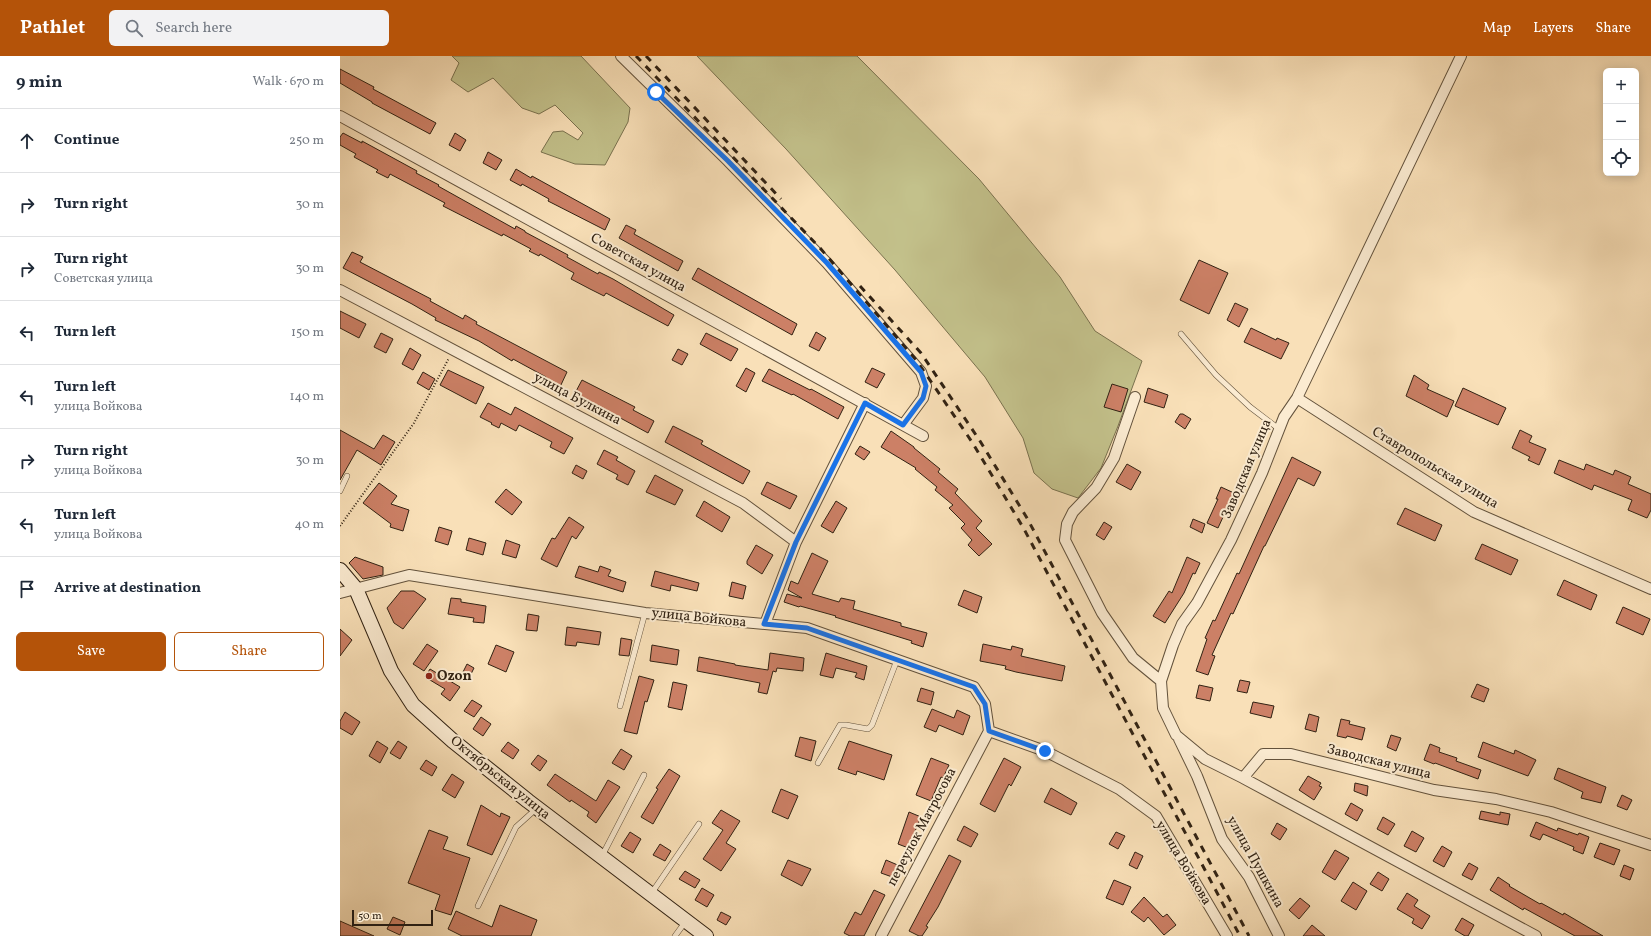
<!DOCTYPE html>
<meta charset="utf-8">
<style>
:root{--surface:#fff;--page:#f2f2f3;--text:#1f2937;--muted:#747a83;--line:#e0e1e3;--accent:#b45309}
body{margin:0;font-family:Vollkorn,serif;background:var(--page);color:var(--text)}
.controls{position:absolute;right:12px;top:12px;display:grid;overflow:hidden;border-radius:6px;box-shadow:0 2px 10px #0003}
.controls button{width:36px;height:36px;display:grid;place-items:center;padding:0;border:0;border-bottom:1px solid var(--line);background:var(--surface);color:var(--text);font:20px sans-serif}
.scale{position:absolute;left:12px;bottom:10px;width:81px;box-sizing:border-box;padding-left:4px;border:2px solid #312213;border-top:0;font-size:11px;line-height:14px;white-space:nowrap;color:#312213;-webkit-text-stroke:3px #fbebd1;paint-order:stroke}
.stop{position:absolute;width:12px;height:12px;margin:-9px;border:3px solid #1a73e8;border-radius:50%;background:#fff}
.stop.end{background:#1a73e8;border-color:#fff;box-shadow:0 1px 4px #0008}
.list{margin:0;padding:0;list-style:none}
h2{display:flex;justify-content:space-between;align-items:center;height:52px;margin:0;padding:0 16px;font-size:17px}
h2 small{font-size:13px;font-weight:400;color:var(--muted)}
.list li{display:grid;grid-template-columns:26px 1fr auto;gap:12px;align-items:center;box-sizing:border-box;height:64px;padding:0 16px;border-top:1px solid var(--line)}
.list b{display:block;font-size:15px;white-space:nowrap}
.list p{margin:0;font-size:13px;white-space:nowrap;color:var(--muted)}
.list em{font-size:13px;font-style:normal;color:var(--muted)}
.actions{display:flex;gap:8px;padding:12px 16px}
.actions a{flex:1;padding:9px 0;border:1px solid var(--accent);border-radius:6px;text-align:center;font-size:14px;color:var(--accent)}
.actions .main{background:var(--accent);color:#fff}
.icon{flex:none;width:22px;height:22px;fill:none;stroke:currentColor;stroke-width:2;stroke-linecap:round;stroke-linejoin:round}
.map{position:relative;flex:none;width:1311px;height:880px;overflow:hidden}
header{display:flex;align-items:center;gap:24px;box-sizing:border-box;height:56px;padding:0 20px;background:var(--accent);color:#fff}
header strong{font-size:19px}
nav{display:flex;gap:22px;margin-inline-start:auto;font-size:14px}
.search{width:280px;height:36px;background:var(--page);display:flex;align-items:center;gap:10px;box-sizing:border-box;padding:0 14px;border-radius:6px;color:var(--muted);font-size:15px}
main{display:flex}
aside{flex:1;background:var(--surface)}
.map>svg:first-child{display:block}
.green{fill:#c3c18b;stroke:#7a724f}
.building{fill:#cc8066;stroke:#312213}
.lines{fill:none;stroke-linecap:round;stroke-linejoin:round}
.service-casing{stroke:#63523c;stroke-width:6}
.minor-casing{stroke:#63523c;stroke-width:12}
.secondary-casing{stroke:#312213;stroke-width:16}
.path{stroke:#312213;stroke-width:2;stroke-dasharray:1 2;stroke-linecap:butt}
.service{stroke:#fbebd1;stroke-width:5}
.minor{stroke:#fbebd1;stroke-width:10}
.secondary{stroke:#fbebd1;stroke-width:14}
.rail{stroke:#312213;stroke-width:3;stroke-dasharray:7 7;stroke-linecap:butt}
.route{stroke:#1a73e8;stroke-width:5}
.poi-dot{fill:#8f2418;stroke:#fbebd1;stroke-width:1.5}
.labels{text-anchor:middle;dominant-baseline:central;stroke-width:4;stroke-linejoin:round;paint-order:stroke}
.street-label{font-size:14px;fill:#312213;stroke:#fbebd1}
.poi-label{font-size:14px;font-weight:bold;fill:#312213;stroke:#fbebd1;text-anchor:start}
</style>
<header>
<strong>Pathlet</strong>
<div class="search"><svg class="icon" aria-label="search" viewBox="0 0 24 24"><circle cx="10" cy="10" r="6"/><path d="M15 15l6 6"/></svg>Search here</div>
<nav><a>Map</a><a>Layers</a><a>Share</a></nav>
</header>
<main>
<aside>
<h2>9 min<small>Walk · 670 m</small></h2>
<ul class="list">
<li><svg class="icon" aria-label="ahead" viewBox="0 0 24 24"><path d="M12 20V5M6 11l6-6 6 6"/></svg><div><b>Continue</b></div><em>250 m</em></li>
<li><svg class="icon" aria-label="right" viewBox="0 0 24 24"><path d="M7 20v-9h11M14 6l5 5-5 5"/></svg><div><b>Turn right</b></div><em>30 m</em></li>
<li><svg class="icon" aria-label="right" viewBox="0 0 24 24"><path d="M7 20v-9h11M14 6l5 5-5 5"/></svg><div><b>Turn right</b><p>Советская улица</p></div><em>30 m</em></li>
<li><svg class="icon" aria-label="left" viewBox="0 0 24 24"><path d="M17 20v-9H6M10 6l-5 5 5 5"/></svg><div><b>Turn left</b></div><em>150 m</em></li>
<li><svg class="icon" aria-label="left" viewBox="0 0 24 24"><path d="M17 20v-9H6M10 6l-5 5 5 5"/></svg><div><b>Turn left</b><p>улица Войкова</p></div><em>140 m</em></li>
<li><svg class="icon" aria-label="right" viewBox="0 0 24 24"><path d="M7 20v-9h11M14 6l5 5-5 5"/></svg><div><b>Turn right</b><p>улица Войкова</p></div><em>30 m</em></li>
<li><svg class="icon" aria-label="left" viewBox="0 0 24 24"><path d="M17 20v-9H6M10 6l-5 5 5 5"/></svg><div><b>Turn left</b><p>улица Войкова</p></div><em>40 m</em></li>
<li><svg class="icon" aria-label="arrive" viewBox="0 0 24 24"><path d="M6 21V4h12l-3 4 3 4H6"/></svg><div><b>Arrive at destination</b></div></li>
</ul>
<div class="actions"><a class="main">Save</a><a>Share</a></div>
</aside>
<div class="map">
<svg width="1311" height="880" viewBox="0 0 1311 880">
<rect width="100%" height="100%" fill="#f9e0b8"/>
<filter id="stains"><feTurbulence type="fractalNoise" baseFrequency=".005" numOctaves="4"/><feColorMatrix values="0 0 0 0 .2 0 0 0 0 .09 0 0 0 0 .02 0 0 0 .5 -.17"/></filter>
<radialGradient id="worn" r=".72"><stop offset=".6" stop-color="#630" stop-opacity="0"/><stop offset="1" stop-color="#630" stop-opacity=".3"/></radialGradient>
<path class="green" d="M112,0H241L290,52L288,66L265,109L235,108L201,96L213,76L223,75L238,84L243,77L215,49L199,58L182,52L153,22L128,36L111,24L119,7Z
M357,0H517L639,123L720,221L755,275L802,305L778,370L761,412L738,442L712,433L694,417L683,382L645,321L555,214L446,93Z"/>
<path class="building" d="M0,13L34,31L33,33L96,67L90,78L32,47V46L0,27Z
M3,77L22,87V85L77,115L76,117L99,129L98,130L175,173L176,170L185,175V176L228,199L227,201L258,218L259,216L273,223L334,259L328,270L266,237L264,240L250,233L231,223L234,217L200,198L199,200L189,195L191,193L163,178L162,180L103,150L105,147L50,118L48,122L36,116L38,114L14,101L16,98L0,89V81Z
M115,77L126,84L120,95L109,89Z
M148,96L162,104L156,114L143,107Z
M176,113L191,122L192,120L270,163L265,174L208,145L209,143L182,128L181,130L170,124Z
M286,169L296,174L294,178L343,205L338,215L279,182Z
M12,196L23,201L20,206L66,230L91,243L90,245L123,263L125,259L137,266L136,268L227,316L220,331L205,323L206,321L173,303L172,305L139,285L95,264L96,262L72,248L3,212Z
M859,204L888,217L869,258L840,244Z
M358,212L457,268L452,279L352,223Z
M895,247L908,253L899,271L887,264Z
M0,255L26,268L19,282L0,272Z
M911,272L936,284L937,282L949,287L941,303L904,286Z
M476,276L486,282L479,295L469,290Z
M41,277L53,283L46,297L34,291Z
M366,277L398,293L391,305L360,288Z
M70,292L81,299L73,314L62,308Z
M338,293L348,298L342,309L332,304Z
M406,312L415,317L406,336L396,330Z
M532,312L545,318L537,332L525,326Z
M429,313L470,334L471,333L504,351L498,363L453,338L452,339L422,325Z
M108,314L144,331L136,348L100,329Z
M83,316L95,323L89,334L77,327Z
M1074,319L1089,329L1087,333L1114,345L1107,361L1066,340Z
M242,324L295,351L293,354L314,365L308,377L249,345L248,347L234,339Z
M772,328L788,333L781,356L764,351Z
M808,332L828,339L824,352L804,346Z
M1123,332L1166,352L1158,369L1115,350Z
M148,347L171,359L175,351L233,382L224,398L210,391L212,386L179,369L176,375L161,367L159,372L151,368L152,367L140,361Z
M840,358H843L851,363L845,373L835,366Z
M333,370L363,385L361,388L410,415L403,428L325,386Z
M0,374L34,393L43,379L55,386L41,409L17,394L0,424Z
M1180,374L1192,380L1189,386L1206,393L1199,409L1188,404L1190,401L1172,392Z
M551,375L574,391V392L600,413L598,416L618,433L615,437L642,465L636,472L652,488L639,500L628,489L632,484L621,472L625,468L609,452L613,449L595,434L597,431L575,413L576,412L541,391Z
M520,390L530,396L524,404L515,398Z
M264,394L278,401L276,404L295,415L288,429L276,423L278,419L257,408Z
M952,401L981,416L974,430L958,422L925,490H924L893,558L891,557L872,599L875,600L868,619L856,615L867,583L865,582L873,564L875,565L897,517L899,518Z
M1219,404L1244,414L1246,408L1273,419L1275,414L1291,421L1288,428L1311,438V454L1307,462L1288,454L1292,444L1254,429L1252,434L1214,417Z
M787,408L801,416L791,434L776,426Z
M236,409L247,415L243,423L232,417Z
M315,419L343,434L335,449L306,436Z
M427,426L457,440L450,453L421,438Z
M39,427L57,440L51,448L69,454L63,475L50,471L51,468L23,447Z
M881,431L894,437L878,472L867,467L878,443H876Z
M166,433L182,446L172,459L155,446Z
M364,445L390,461L382,476L356,460Z
M496,445L507,452L493,477L481,470Z
M1065,452L1102,469L1095,485L1057,468Z
M229,461L244,471L236,483L232,480L217,511L201,503L212,482L215,483Z
M853,463L865,468L862,477L850,471Z
M764,466L772,471L764,484L756,479Z
M99,471L112,475L108,489L95,485Z
M129,482L146,487L143,499L126,494Z
M166,484L180,489L176,502L162,498Z
M1142,488L1178,504L1171,519L1135,503Z
M416,489L433,499L422,518L407,508V505Z
M472,497L488,505L472,538L499,546L501,542L515,545L513,553L561,567V570L587,577L583,591L571,587L572,585L495,561L496,560L460,550L459,551L444,546L447,538L462,542L448,534L451,525L458,528Z
M15,501L43,511V519L23,523L9,507Z
M847,501L860,507L855,518L853,517L844,537L825,567L813,560L829,535L832,537Z
M239,510L258,516L260,510L271,514L268,520L286,526L283,536L235,521Z
M315,515L359,527L357,535L331,529L330,535L311,530Z
M1224,524L1257,539L1251,554L1217,539Z
M392,526L406,530L403,543L389,540Z
M624,534L642,541L637,557L618,549Z
M61,535H74L86,543L63,573L54,567L47,552Z
M111,542L121,543V546L146,550L144,567L133,566L134,562L108,558Z
M1283,551L1310,563L1303,579L1276,567Z
M188,558L199,560L197,575L186,574Z
M227,571L261,576L259,589L237,586L236,590L225,589Z
M0,573L12,584L0,600Z
M281,582L292,584L289,600L279,599Z
M87,588L98,595L84,615L73,608Z
M643,588L671,594L672,590L683,593L681,600L725,610L722,625L676,616L665,613L666,610L640,605Z
M156,589L174,596L166,616L148,608Z
M312,589L339,594L337,609L310,605Z
M430,597L464,602L463,615L437,612L436,616L433,615L427,638L418,636L420,627L357,615L359,601L395,608V609L428,614Z
M486,597L527,610L524,624L515,621L517,617L496,612L493,622L480,619Z
M127,608L134,612L129,622L122,618Z
M90,613L120,631L110,645L101,638L105,633L85,621Z
M299,620L314,624L307,646L305,645L297,678L284,675Z
M900,624L910,626L907,637L897,635Z
M333,626L347,629L342,654L328,651Z
M1137,628L1149,633L1144,646L1131,641Z
M859,629L873,632L870,645L856,642Z
M581,632L594,636L591,649L577,645Z
M132,644L142,650L134,661L124,655Z
M913,646L934,650L931,662L910,657Z
M592,653L614,662L617,654L630,660L623,679L599,669L596,676L584,671Z
M5,656L20,666L12,679L0,672V665Z
M969,658L979,661L976,676L965,673Z
M141,661L151,668L143,680L133,673Z
M1001,663L1010,665L1009,668L1025,672L1022,684L1007,680L1006,682L997,680Z
M1051,679L1061,682L1056,695L1047,691Z
M460,681L476,685L471,705L455,700Z
M37,685L48,692L40,707L29,700Z
M58,685L67,691L60,703L50,697Z
M509,685L552,699L544,724L517,715L516,719L498,713Z
M168,686L179,694L173,703L161,695Z
M1143,686L1174,698L1175,694L1196,704L1188,720L1138,701Z
M1090,688L1100,692L1099,696L1117,702L1116,705L1141,714L1138,723L1095,707L1094,708L1084,704Z
M281,693L292,700L284,714L272,707Z
M198,699L207,705L200,715L191,708Z
M591,702L609,709L603,722L601,721L591,745L576,739Z
M664,702L681,711L671,730L669,728L655,756L640,748Z
M86,704L97,711L92,720L80,713Z
M1218,712L1266,731L1261,747L1241,742L1243,736L1214,723Z
M329,713L340,720L313,768L301,761L318,733L316,732Z
M112,718L124,726L115,742L102,734Z
M215,718L256,745L268,724L280,731L256,767L247,760L249,756L231,744L230,746L207,729Z
M968,720L981,727L979,730L982,731L974,744L959,734Z
M1015,727L1028,730L1027,740L1014,735Z
M711,732L737,747L731,759L704,746Z
M441,733L458,740L448,763L432,756Z
M1282,739L1292,744L1287,754L1277,750Z
M1011,747L1023,754L1017,765L1005,758Z
M141,749L160,761L161,757L170,761L152,799L127,789Z
M381,754L400,765L386,787L396,793L381,815L363,803L383,774L372,767Z
M1141,755L1160,759V756L1170,758L1168,769L1139,763Z
M569,756L581,761L573,780L575,781L571,793L558,788Z
M1043,761L1055,768L1048,779L1037,773Z
M1196,766L1217,775L1218,772L1238,779L1239,777L1249,781L1243,798L1233,794L1234,791L1203,778L1200,784L1190,780Z
M937,767L947,773L940,784L931,778Z
M624,770L638,778L631,791L617,784Z
M89,774L108,781L103,793L130,802L111,859L95,854L100,839L68,827Z
M1072,775L1084,782L1076,796L1064,790Z
M290,776L301,783L293,797L281,790Z
M776,776L785,780L778,793L769,788Z
M1260,787L1280,794L1274,809L1254,801Z
M320,788L331,795L325,805L313,799Z
M1102,790L1112,796L1104,811L1093,805Z
M995,794L1009,802L995,824L982,816Z
M795,796L803,800L797,813L789,809Z
M609,799L621,805L598,851L586,870L588,871L582,880H579L569,875Z
M448,804L471,813L462,830L441,819Z
M546,804L560,810L555,822L541,817Z
M1129,807L1138,812L1132,824L1122,819Z
M1284,809L1294,813L1290,824L1280,820Z
M345,815L360,824L355,832L339,823Z
M1038,816L1049,823L1042,835L1030,828Z
M1158,821L1170,829L1169,830L1200,848L1201,847L1223,859L1224,857L1263,880H1235L1184,852L1183,854L1150,834Z
M774,824L791,831L783,849L766,842Z
M1013,826L1027,835L1016,854L1001,845Z
M362,832L374,839L367,851L355,844Z
M534,834L545,839L524,880H510L504,877L515,856L521,859Z
M1067,837L1078,844L1074,850L1090,860L1082,873L1072,867L1074,863L1057,853Z
M804,841L823,861L827,858L836,869L824,879L808,861L804,866L791,856Z
M960,842L970,850L959,863L949,854Z
M160,849L197,864L191,880H122L108,873L116,855L152,871Z
M381,856L391,861L386,869L377,864Z
M53,861L65,866L60,879L47,873Z
M1122,862L1134,869L1128,880H1125L1115,874Z
M0,865L34,880H0Z
M972,869L985,880H963Z"/>
<g class="lines">
<defs>
<path id="service" d="M841,278L876,319L910,351L939,373
M0,435L7,420
M280,650L305,557
M478,707L500,669H506L528,673L532,669L557,604
M262,800L304,719
M311,838L359,768
M138,850L176,771L196,753
M335,880L346,865"/>
<path id="minor" d="M281,0L388,105L487,207L581,316L586,330L583,342L563,369
M1121,0L957,342L944,361L922,417L891,484L857,547L842,568L833,589L821,625L823,652L836,679L865,703L903,722L1196,880
M0,60L583,380
M0,234L403,447L456,486
M795,341L774,402L756,432L733,456L727,468L725,484L762,557L793,602L821,625
M957,342L1134,456L1311,533
M0,537L69,519L305,557L467,572L634,631L645,648L649,675
M425,568L456,486L525,347
M649,675L705,695L779,733L816,760L887,880
M839,683L857,720L882,783L909,821L939,880
M903,722L923,698H951L1094,734L1156,743L1211,756L1311,789
M541,880L649,675"/>
<path id="secondary" d="M0,514L16,533L51,615L73,649L113,685L188,745L366,880"/>
</defs>
<use href="#service" class="service-casing"/>
<use href="#minor" class="minor-casing"/>
<use href="#secondary" class="secondary-casing"/>
<path class="path" d="M0,470L74,367L109,302"/>
<use href="#service" class="service"/>
<use href="#minor" class="minor"/>
<use href="#secondary" class="secondary"/>
<path class="rail" d="M296,0L480,192L577,305L632,386L684,473L900,880
M306,0L441,143
M520,230L581,297L640,385L687,462L909,880"/>
</g>
<g class="lines">
<path class="route" d="M316,36L388,105L487,207L581,316L586,330L583,342L563,369L525,347L456,486L424,568L467,572L634,631L645,648L649,675L705,695"/>
</g>
<circle class="poi-dot" cx="89" cy="620" r="4"/>
<g class="labels">
<g class="street-label">
<text transform="translate(298 207) rotate(29)">Советская улица</text>
<text transform="translate(237 343) rotate(28)">улица Булкина</text>
<text transform="translate(1095 412) rotate(31)">Ставропольская улица</text>
<text transform="translate(907 413) rotate(-67)">Заводская улица</text>
<text transform="translate(359 562) rotate(6)">улица Войкова</text>
<text transform="translate(1039 706) rotate(14)">Заводская улица</text>
<text transform="translate(160 722) rotate(39)">Октябрьская улица</text>
<text transform="translate(582 771) rotate(-62)">переулок Матросова</text>
<text transform="translate(915 806) rotate(61)">улица Пушкина</text>
<text transform="translate(843 807) rotate(59)">улица Войкова</text>
</g>
<g class="poi-label">
<text x="97" y="620">Ozon</text>
</g>
</g>
<rect width="100%" height="100%" filter="url(#stains)"/>
<rect width="100%" height="100%" fill="url(#worn)"/>
</svg>
<div class="controls">
<button>+</button>
<button>−</button>
<button><svg class="icon" aria-label="locate" viewBox="0 0 24 24"><circle cx="12" cy="12" r="6"/><path d="M12 2v4M12 18v4M2 12h4M18 12h4"/></svg></button>
</div>
<div class="scale">50 m</div>
<div class="stop" style="left:316px;top:36px"></div>
<div class="stop end" style="left:705px;top:695px"></div>
</div>
</main>
